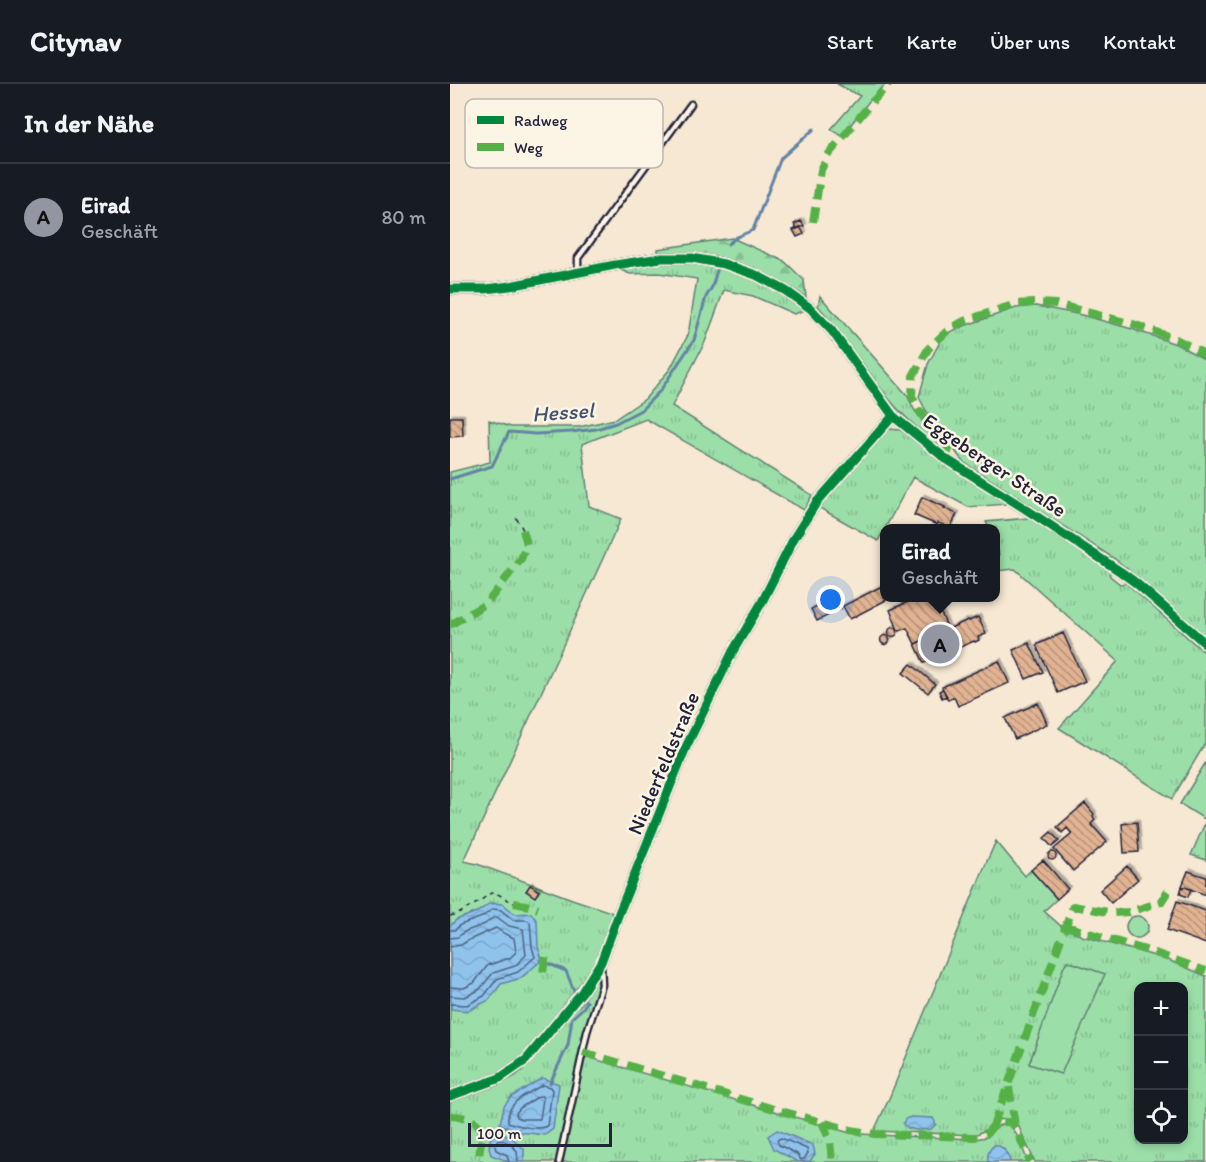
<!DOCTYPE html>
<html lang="de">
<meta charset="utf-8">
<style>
:root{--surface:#171b24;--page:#20242c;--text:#f1f3f6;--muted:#9ea1a6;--line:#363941;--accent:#9495a2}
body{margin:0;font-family:Itim,sans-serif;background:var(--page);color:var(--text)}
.controls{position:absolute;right:18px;bottom:18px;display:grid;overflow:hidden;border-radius:12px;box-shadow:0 3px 9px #0003}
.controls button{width:54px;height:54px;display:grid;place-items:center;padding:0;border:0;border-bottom:2px solid var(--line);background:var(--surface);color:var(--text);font:30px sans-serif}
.scale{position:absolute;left:18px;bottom:15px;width:144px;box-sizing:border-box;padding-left:6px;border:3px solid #22223b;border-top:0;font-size:16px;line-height:21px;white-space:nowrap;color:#22223b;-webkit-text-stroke:4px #fcf5e5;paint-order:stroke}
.you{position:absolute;left:381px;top:516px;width:21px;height:21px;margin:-15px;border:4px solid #fff;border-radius:50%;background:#1a73e8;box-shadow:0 0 0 9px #1a73e833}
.badge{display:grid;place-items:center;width:39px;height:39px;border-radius:50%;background:var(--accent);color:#111;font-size:20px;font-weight:700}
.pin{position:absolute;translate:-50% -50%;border:3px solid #fff;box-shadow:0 2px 6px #0006}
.popup{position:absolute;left:430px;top:440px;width:120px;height:78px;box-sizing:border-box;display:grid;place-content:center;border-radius:12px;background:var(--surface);filter:drop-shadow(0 2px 4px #0005);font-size:20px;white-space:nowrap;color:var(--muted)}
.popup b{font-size:22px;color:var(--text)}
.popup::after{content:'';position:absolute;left:50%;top:100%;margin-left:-12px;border:12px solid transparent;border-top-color:var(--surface)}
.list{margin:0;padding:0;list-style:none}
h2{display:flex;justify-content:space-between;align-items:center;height:78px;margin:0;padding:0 24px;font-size:26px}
h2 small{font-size:20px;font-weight:400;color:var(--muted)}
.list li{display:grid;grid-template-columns:39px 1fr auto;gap:18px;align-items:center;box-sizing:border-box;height:108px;padding:0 24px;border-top:2px solid var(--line)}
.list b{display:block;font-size:22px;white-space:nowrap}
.list p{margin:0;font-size:20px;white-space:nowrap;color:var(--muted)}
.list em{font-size:20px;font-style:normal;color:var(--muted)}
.icon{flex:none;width:33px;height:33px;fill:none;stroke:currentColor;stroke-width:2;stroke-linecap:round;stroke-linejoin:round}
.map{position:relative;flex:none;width:756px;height:1078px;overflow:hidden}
header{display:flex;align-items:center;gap:36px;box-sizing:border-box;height:84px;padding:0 30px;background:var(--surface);border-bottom:2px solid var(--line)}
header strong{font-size:28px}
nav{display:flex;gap:33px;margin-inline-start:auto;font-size:21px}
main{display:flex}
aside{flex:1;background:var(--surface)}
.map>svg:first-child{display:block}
.grass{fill:url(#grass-tufts);stroke:#5f8072;stroke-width:1.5;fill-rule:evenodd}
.forest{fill:url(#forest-firs);stroke:#5f8072;stroke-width:1.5}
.pitch{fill:#9cdea8;stroke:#5f8072;stroke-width:1.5}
.water{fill:url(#water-waves);stroke:#6383a5;stroke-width:1.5}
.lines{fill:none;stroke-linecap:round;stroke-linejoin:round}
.shore{stroke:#4e6282;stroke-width:1.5}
.stream{stroke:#6383a5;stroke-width:3}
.building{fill:url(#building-back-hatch);stroke:#22223b;stroke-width:1.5;filter:url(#shadow)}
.service-casing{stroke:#22223b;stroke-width:9}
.minor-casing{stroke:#22223b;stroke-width:13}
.path{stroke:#22223b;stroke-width:1.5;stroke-dasharray:4.5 4.5;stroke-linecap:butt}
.service{stroke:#fcf5e5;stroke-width:4.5}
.minor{stroke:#fcf5e5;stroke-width:8}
.quiet{stroke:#55b146;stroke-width:8;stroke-dasharray:15 8;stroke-linecap:butt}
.cycleway-casing{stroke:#fcf5e5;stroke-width:13}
.cycleway{stroke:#00873e;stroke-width:9}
.labels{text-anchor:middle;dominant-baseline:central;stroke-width:5;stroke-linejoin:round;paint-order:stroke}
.street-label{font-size:21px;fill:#22223b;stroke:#fcf5e5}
.water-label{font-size:22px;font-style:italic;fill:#435270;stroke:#fcf5e5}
.key{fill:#fcf5e5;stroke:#bbb6b2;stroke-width:1.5}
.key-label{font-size:16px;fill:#22223b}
</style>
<header>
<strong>Citynav</strong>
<nav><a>Start</a><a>Karte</a><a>Über uns</a><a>Kontakt</a></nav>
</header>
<main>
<aside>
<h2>In der Nähe<small></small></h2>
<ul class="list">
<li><span class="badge">A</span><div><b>Eirad</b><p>Geschäft</p></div><em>80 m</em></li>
</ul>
</aside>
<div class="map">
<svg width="756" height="1078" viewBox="0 0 756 1078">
<defs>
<pattern id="grass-tufts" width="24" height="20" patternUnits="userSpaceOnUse" patternTransform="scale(1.5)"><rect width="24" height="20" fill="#9cdea8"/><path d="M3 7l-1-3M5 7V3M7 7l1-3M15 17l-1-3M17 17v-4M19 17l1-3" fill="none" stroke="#86be92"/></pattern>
<pattern id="forest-firs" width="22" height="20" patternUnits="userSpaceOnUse" patternTransform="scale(1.5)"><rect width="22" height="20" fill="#9cdea8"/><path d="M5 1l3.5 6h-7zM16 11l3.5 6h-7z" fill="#86be92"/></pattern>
<pattern id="water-waves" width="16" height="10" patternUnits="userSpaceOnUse" patternTransform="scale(1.5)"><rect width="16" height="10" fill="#8fc3ec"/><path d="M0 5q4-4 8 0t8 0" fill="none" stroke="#7ba7cb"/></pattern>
<pattern id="building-back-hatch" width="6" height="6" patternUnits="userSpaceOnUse" patternTransform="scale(1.5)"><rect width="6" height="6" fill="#e1b392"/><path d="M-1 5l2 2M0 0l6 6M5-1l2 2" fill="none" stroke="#b69178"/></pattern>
<filter id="shadow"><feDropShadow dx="2.5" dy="-2.5" stdDeviation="0" flood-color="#0004"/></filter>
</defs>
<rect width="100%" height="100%" fill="#f7e8d4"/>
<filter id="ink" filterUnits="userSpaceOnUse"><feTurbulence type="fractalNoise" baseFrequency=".0167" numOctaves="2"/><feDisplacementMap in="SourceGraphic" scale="12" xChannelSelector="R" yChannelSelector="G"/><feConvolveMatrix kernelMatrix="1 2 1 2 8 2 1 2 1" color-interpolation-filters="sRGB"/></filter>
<g filter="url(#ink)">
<path class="grass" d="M387,0H436L420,16L392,52L381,45L410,12Z
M212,178H242L273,185L305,195L334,211L355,226L344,230L303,212L274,206L255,258L222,322L362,411L354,426L196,335L132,360L139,422L171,435L14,777L27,780L125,816L161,828L164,834L143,883L73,973L53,989L0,1006V388L40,378L39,336L61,343H129L165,335L195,315L220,285L238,251L247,195L209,189L180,190L168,185Z
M370,212L457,311L465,327L491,361H488C469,346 450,330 435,310C413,281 393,250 368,222Z
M586,222L632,231L682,245L726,260L756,276V553L689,494L665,475L513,378L475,325L469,313L478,280L490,258L500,248L514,242L566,224Z
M439,345L450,346L512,391L557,420L518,423L463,393L428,457L368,423L378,409Z
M579,434L659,485L660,492L670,500L676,499L756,570V658L722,715L609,644L668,577L565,485L546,487V476L549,470L546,462V444H539L536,438Z
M756,737V776L741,771Z
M546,757L575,792L581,786L607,815L594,827L611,842L632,852L716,875L756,892V1078H585L568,1041L559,1035L544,1036L537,1045L526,1051L424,1047L438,1017L534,784ZM688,902H734V1056H688Z
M146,896L148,897L149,902L138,935L130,971L400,1049L425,1051L525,1055L536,1053C562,1021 569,1057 578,1078H0V1018L48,1001L65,992L74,985L83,975L104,947L133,918Z"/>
<path class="forest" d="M282,154L334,177L354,196L356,213C331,197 306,183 277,175C255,169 231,169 208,168V165Z"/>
<path class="pitch" d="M756,678V736L730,720Z
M676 843a11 11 0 1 1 22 0a11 11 0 1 1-22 0Z
M617,877L655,890L611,990L579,980L614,882Z"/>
<path class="water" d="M40,819L53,820L65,830L81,829L87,837L88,862L92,876L71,894L51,900L39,916L18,927L1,925L0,842L6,836L29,827Z
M92,994L109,1000L103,1045L95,1051C79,1049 64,1049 50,1040L54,1022L61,1013Z
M461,1033L483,1034L486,1040L481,1045C471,1046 461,1048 453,1040L455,1035Z
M327,1046L363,1061L365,1070L360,1077L348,1078L324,1065L318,1052Z
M50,1050L61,1053L74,1065V1078H60L41,1071L39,1063L41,1053Z
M545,1061C554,1062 556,1068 560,1076L559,1078H538C537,1071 538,1065 545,1061Z"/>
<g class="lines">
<path class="shore" d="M0,846H5L10,841L32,833L43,825L51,826L63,836H77L80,838L82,863L85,873L68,888L47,895L34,912L17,921L0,920
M0,854L8,853L14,848L35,840L44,833H47L59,842L73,845L76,871L65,882L43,889L29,906L15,913L0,912
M0,863L11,861L19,856L46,844L55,850L64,854L66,868L60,874L38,881L24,899L14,904L0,903
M92,1001L100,1003L102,1006L97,1042C86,1047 70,1042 58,1038C55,1018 78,1010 92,1001Z
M89,1012H92L93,1015L90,1035H72L67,1033L66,1029L70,1024Z
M331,1054L357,1065L358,1069L354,1075L351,1076L347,1070L329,1061L327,1056Z
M59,1078L57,1071L46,1066L45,1062L47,1057C56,1055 62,1061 67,1067L68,1078"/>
<path class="stream" d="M278,160L287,153L303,146L331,74L364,45
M0,395L42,382L59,348L86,350L121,348L146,345L166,339L191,326L210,307L244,256L256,213L262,203L268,183
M90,876L116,887L124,907L137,918L133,924L122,934L118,961L100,999"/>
</g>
<path class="building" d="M351,137L354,142L347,145L344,140Z
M350,143L354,150L347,153L343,146Z
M0,333H12L13,352L0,353Z
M472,413L495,423L494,424L507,430L500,444L488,439L487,441L464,431Z
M432,502L434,507V514H438V515L400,535L393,522Z
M386,513L391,525L367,537L361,525Z
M467,514H484L498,545L465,560L457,544L450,547L448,546L440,526Z
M528,533L536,550L528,553L529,556L525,558L524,557L474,579L465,560L518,536L519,537Z
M438.5 548a4.5 4.5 0 1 1 9 0a4.5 4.5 0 1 1-9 0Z
M613,549L635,597L608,609L586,561Z
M430.5 556a4.5 4.5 0 1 1 9 0a4.5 4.5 0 1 1-9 0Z
M579,559L593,588L576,595L563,566Z
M549,577L559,599L508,622L504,613L498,616L492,603Z
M461,580L485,600L478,609L453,589Z
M493,605L497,612L492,614L489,607Z
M588,619L597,640L565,655L555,634Z
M635,719L644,730L643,732L645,736L641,740L657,758L623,787L604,765L622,750L617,744L612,749L607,743Z
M687,738L689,768L674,769L672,740Z
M601,748L609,757L602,763L594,754Z
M598 772a4 4 0 1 1 8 0a4 4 0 1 1-8 0Z
M593,776L618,805L607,815L581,786Z
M677,782L688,795L661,819L650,806Z
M738,787L756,793V811L732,802Z
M80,801L89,807L85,813L76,807Z
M732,802L741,805L738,813L730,810Z
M727,817L756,827V860L717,846Z"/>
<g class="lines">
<defs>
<path id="service" d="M128,188V174L241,20
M109,1078L137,948L152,901L151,881"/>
<path id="minor" d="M0,205H36L60,202L165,181L211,174H242L274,180L306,191L336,207L360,224L382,247L443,332L496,375L574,424L671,488L686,499L756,560
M0,1012L50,994L76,976L132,908L151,878L169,829L236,663L283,567L312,518L344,454L366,419L443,332"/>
</defs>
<use href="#service" class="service-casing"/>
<use href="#minor" class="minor-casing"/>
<path class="path" d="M66,434L70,440L73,446
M0,832L10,829L27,819L41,809H46L64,819
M30,1076L33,1078"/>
<use href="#service" class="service"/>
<use href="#minor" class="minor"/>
<path class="quiet" d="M363,138L371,86L378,71L422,18L439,0
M496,375L499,365L469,326L462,312L463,292L478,265L498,246L514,237L566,220L586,219L606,220L683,240L726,255L756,271
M0,541L37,519L71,475L77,460L73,446
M64,819L80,822L88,825
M616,842L705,869L756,887
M93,888L96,870
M133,968L327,1026L401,1046L425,1050L525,1053L536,1050L543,1042L550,1038H559L565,1042L580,1078
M559,1003L565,1042
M0,1032C12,1032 31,1035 32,1050C32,1059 28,1067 30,1076
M372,1038L380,1057L382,1078
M543,1042L623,822L664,829L679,828L711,818L720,804"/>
<defs>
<path id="cycleway" d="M0,205H36L60,202L165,181L211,174H242L274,180L306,191L336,207L360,224L382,247L443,332L496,375L574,424L671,488L686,499L756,560
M0,1012L50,994L76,976L132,908L151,878L169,829L236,663L283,567L312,518L344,454L366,419L443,332"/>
</defs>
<use href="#cycleway" class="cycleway-casing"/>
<use href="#cycleway" class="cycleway"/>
</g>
</g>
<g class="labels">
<g class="street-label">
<text transform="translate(545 381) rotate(34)">Eggeberger Straße</text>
<text transform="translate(213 679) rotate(-67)">Niederfeldstraße</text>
</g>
<g class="water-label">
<text transform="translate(113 328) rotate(-4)">Hessel</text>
</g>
</g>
<rect x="15" y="15" width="198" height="69" rx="9" class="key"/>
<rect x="27" y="32" width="27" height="8" fill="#00873e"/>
<rect x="27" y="59" width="27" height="8" fill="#55b146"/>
<g class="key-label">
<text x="64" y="42">Radweg</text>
<text x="64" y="69">Weg</text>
</g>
</svg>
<div class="controls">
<button>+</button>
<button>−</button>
<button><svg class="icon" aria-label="locate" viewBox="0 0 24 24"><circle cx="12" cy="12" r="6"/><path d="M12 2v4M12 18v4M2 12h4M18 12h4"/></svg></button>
</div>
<div class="scale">100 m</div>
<div class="you"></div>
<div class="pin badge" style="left:490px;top:560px">A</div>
<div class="popup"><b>Eirad</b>Geschäft</div>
</div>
</main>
